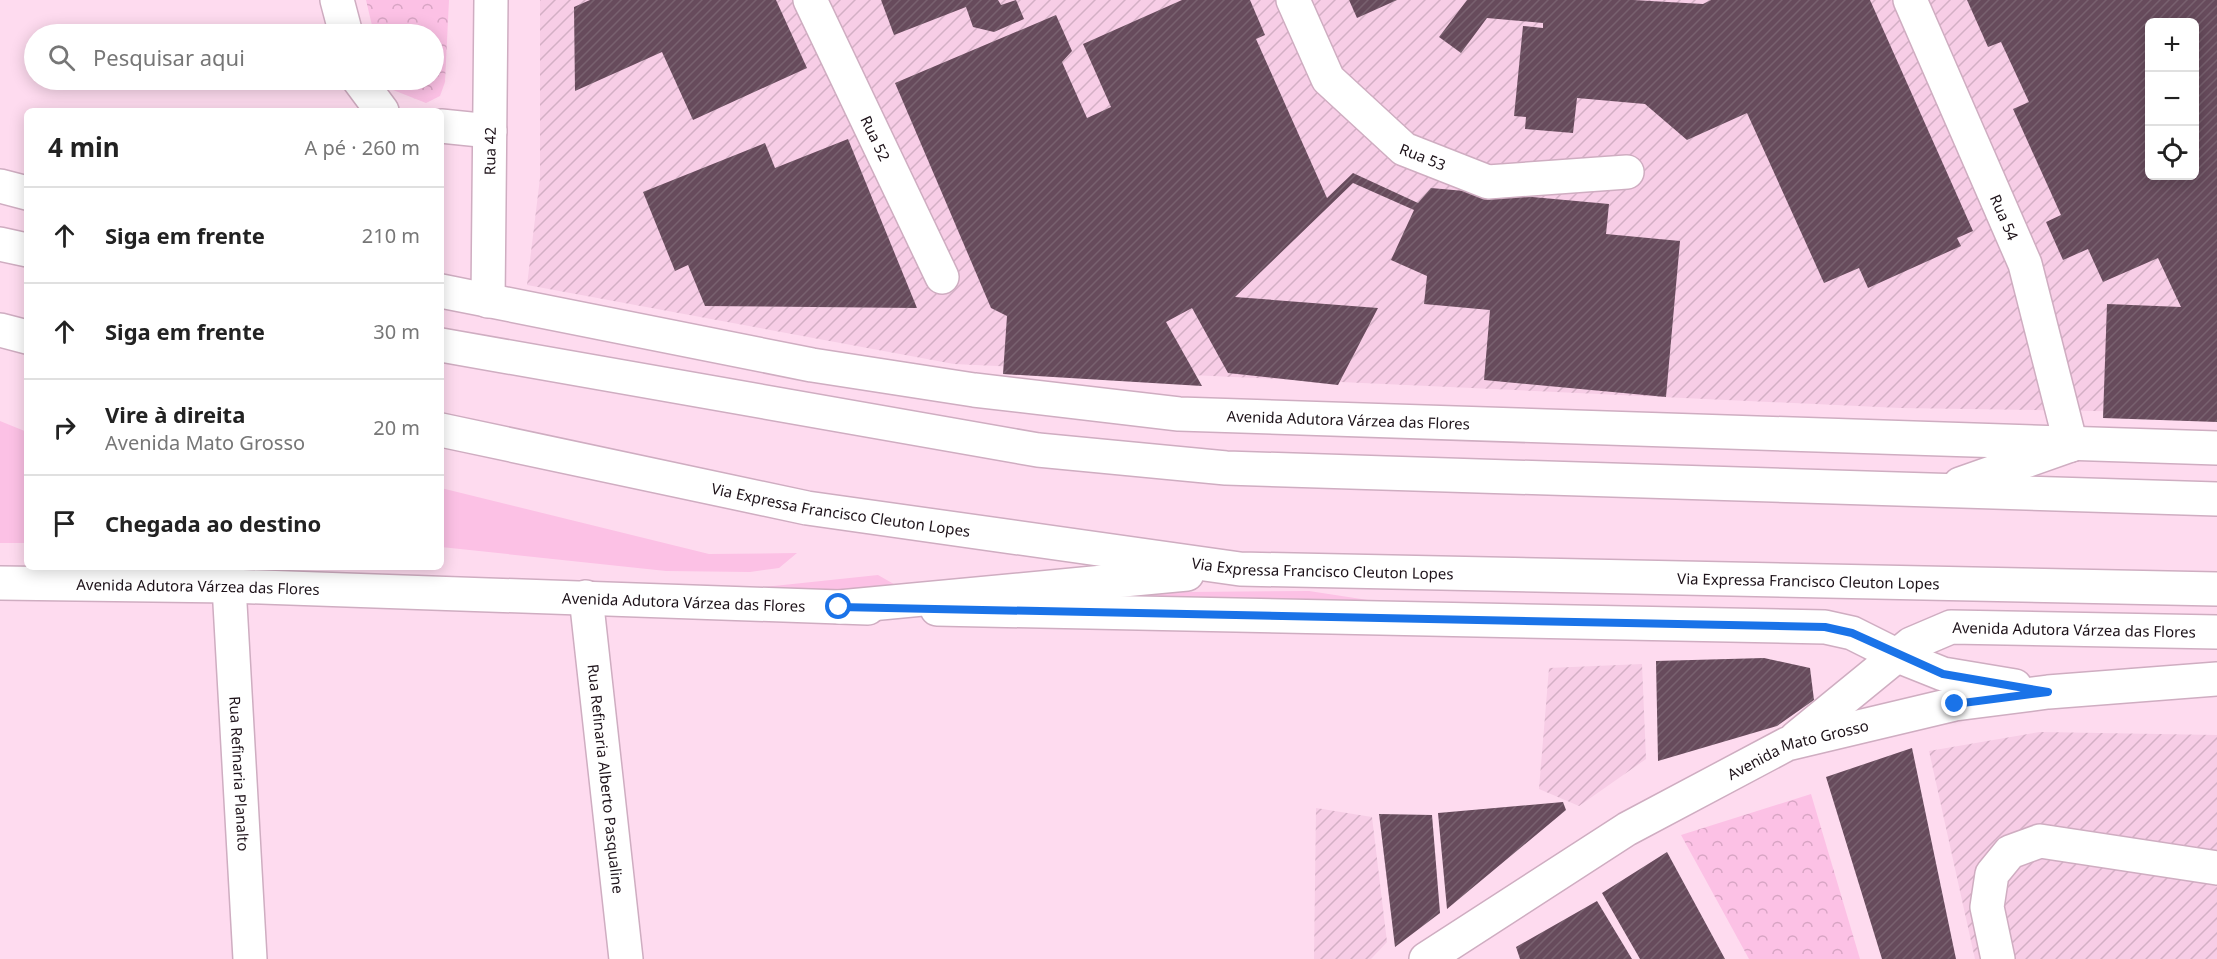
<!DOCTYPE html>
<html lang="pt">
<meta charset="utf-8">
<style>
:root{--surface:#fff;--page:#f2f2f2;--text:#222;--muted:#767676;--line:#e0e0e0}
body{margin:0;font-family:"Noto Sans",sans-serif;background:var(--page);color:var(--text)}
.controls{position:absolute;right:18px;top:18px;display:grid;overflow:hidden;border-radius:9px;box-shadow:0 3px 15px #0003}
.controls button{width:54px;height:54px;display:grid;place-items:center;padding:0;border:0;border-bottom:2px solid var(--line);background:var(--surface);color:var(--text);font:30px sans-serif}
.stop{position:absolute;width:18px;height:18px;margin:-14px;border:4px solid #1a73e8;border-radius:50%;background:#fff}
.stop.end{background:#1a73e8;border-color:#fff;box-shadow:0 2px 6px #0008}
.list{margin:0;padding:0;list-style:none}
h2{display:flex;justify-content:space-between;align-items:center;height:78px;margin:0;padding:0 24px;font-size:26px}
h2 small{font-size:20px;font-weight:400;color:var(--muted)}
.list li{display:grid;grid-template-columns:39px 1fr auto;gap:18px;align-items:center;box-sizing:border-box;height:96px;padding:0 24px;border-top:2px solid var(--line)}
.list b{display:block;font-size:22px;white-space:nowrap}
.list p{margin:0;font-size:20px;white-space:nowrap;color:var(--muted)}
.list em{font-size:20px;font-style:normal;color:var(--muted)}
.icon{flex:none;width:33px;height:33px;fill:none;stroke:currentColor;stroke-width:2;stroke-linecap:round;stroke-linejoin:round}
.map{position:relative;flex:none;width:2217px;height:959px;overflow:hidden}
.search{position:absolute;background:var(--surface);box-shadow:0 3px 15px #0003;left:24px;top:24px;width:420px;height:66px;display:flex;align-items:center;gap:15px;box-sizing:border-box;padding:0 21px;border-radius:33px;color:var(--muted);font-size:22px}
.panel{position:absolute;background:var(--surface);box-shadow:0 3px 15px #0003;left:24px;top:108px;width:420px;height:462px;border-radius:9px}
.map>svg:first-child{display:block}
.industrial{fill:url(#industrial-furrows);fill-rule:evenodd}
.grass{fill:#fcc1e5}
.forest{fill:url(#forest-crowns)}
.building{fill:url(#building-hatch);fill-rule:evenodd}
.lines{fill:none;stroke-linecap:round;stroke-linejoin:round}
.minor-casing{stroke:#cfadc1;stroke-width:36}
.major-casing{stroke:#cfadc1;stroke-width:36}
.highway-casing{stroke:#cfadc1;stroke-width:36}
.minor{stroke:#fff;stroke-width:33}
.major{stroke:#fff;stroke-width:33}
.highway{stroke:#fff;stroke-width:33}
.route{stroke:#1a73e8;stroke-width:8}
.labels{text-anchor:middle;dominant-baseline:central;stroke-width:6;stroke-linejoin:round;paint-order:stroke}
.street-label{font-size:15px;fill:#1d1219;stroke:#fedbef}
</style>
<div class="map">
<svg width="2217" height="959" viewBox="0 0 2217 959">
<defs>
<pattern id="industrial-furrows" width="10" height="10" patternUnits="userSpaceOnUse" patternTransform="scale(1.5)"><rect width="10" height="10" fill="#f7cde6"/><path d="M-1 1l2-2M0 10L10 0M9 11l2-2" fill="none" stroke="#d3afc5"/></pattern>
<pattern id="forest-crowns" width="20" height="18" patternUnits="userSpaceOnUse" patternTransform="scale(1.5)"><rect width="20" height="18" fill="#fcc1e5"/><path d="M2 6a3 3 0 1 1 6 0M12 15a3 3 0 1 1 6 0" fill="none" stroke="#d8a5c4"/></pattern>
<pattern id="building-hatch" width="6" height="6" patternUnits="userSpaceOnUse" patternTransform="scale(1.5)"><rect width="6" height="6" fill="#674b5c"/><path d="M-1 1l2-2M0 6l6-6M5 7l2-2" fill="none" stroke="#78616f"/></pattern>
</defs>
<rect width="100%" height="100%" fill="#fedbef"/>
<path class="industrial" d="M540,0H2217V413L1900,408L954,364L527,285L540,178ZM2150,22H2194V176H2150Z
M1642,664L1646,759L1579,806L1539,789L1549,668Z
M2040,732L2217,735V959H1975L1929,751Z
M1316,808L1372,817L1387,942L1371,959H1314Z"/>
<path class="grass" d="M0,421L27,432V543H0Z
M441,488L709,554L797,553L779,568L750,572L666,571L441,547Z
M878,575L899,587L857,599L737,590Z
M1309,591L1420,608L1077,603L1073,593Z"/>
<path class="forest" d="M366,0H449L445,82L440,96L426,103L393,90L386,80H434V34H374Z
M1811,794L1860,959H1749L1681,835Z"/>
<path class="building" d="M590,0H776L807,68L693,120L662,52L575,91L574,7Z
M881,0H998L1001,5L1016,0L1024,19L994,32L973,27L966,7L894,35Z
M1182,0H1250L1265,35L1256,39L1327,198L1353,173L1418,203L1431,188L1609,204L1606,234L1680,241L1666,397L1484,380L1490,310L1424,304L1427,276L1391,260L1414,210L1353,183L1235,297L1378,308L1338,385L1228,373L1192,308L1166,322L1202,386L1003,374L1007,316L991,308L895,83L1056,15L1072,51L1062,62L1087,118L1111,107L1083,44Z
M1349,0H1397L1357,18Z
M1467,0H1633L1703,4L1711,0H1870L1973,231L1957,238L1961,246L1868,288L1859,268L1824,283L1747,113L1687,140L1645,104L1577,98L1573,133L1525,129L1526,117L1514,116L1523,26L1543,28V23L1487,18L1461,53L1439,37Z
M1967,0H2217V422L2103,418L2107,304L2181,307L2158,258L2103,282L2088,249L2063,260L2046,222L2061,215L2013,109L2029,102L2001,42L1988,47ZM2150,22H2194V176H2150Z
M848,139L917,308L705,306L688,265L675,271L643,192L765,143L775,168Z
M1764,658L1810,668L1814,700L1777,726L1658,761L1656,661Z
M1912,748L1956,959H1882L1826,777Z
M1563,802L1566,810L1447,909L1438,813Z
M1379,814L1432,815L1440,913L1395,947Z
M1667,852L1725,959H1640L1602,893Z
M1597,901L1632,959H1520L1516,947Z"/>
<g class="lines">
<defs>
<g id="minor">
<path d="M337,0L346,34"/>
<path id="s1" d="M810,0L942,277"/>
<path id="s2" d="M1293,0L1328,79L1404,149L1488,182L1627,172"/>
<path id="s3" d="M1910,0L2025,264L2071,445"/>
<path d="M359,80L382,111"/>
<path d="M441,126L490,131"/>
<path d="M0,186L27,193"/>
<path id="s4" d="M441,291L812,365L974,390L1179,414L2217,448"/>
<path id="s5" d="M488,301L491,0"/>
<path id="s6" d="M0,583L229,586L868,608"/>
<path id="s7" d="M229,586L250,959"/>
<path id="s8" d="M586,597L626,959"/>
<path d="M937,609L1825,627L1852,633L1898,656"/>
<path d="M1998,959L1987,907L1992,874L2010,852L2040,841L2217,868"/>
</g>
<g id="major">
<path d="M1898,656L1943,674L2015,686"/>
<path id="s9" d="M1796,738L1911,644L1951,627L2217,632"/>
<path id="s10" d="M1426,959L1627,829L1787,744L1955,704L2048,692L2217,679"/>
</g>
<g id="highway">
<path d="M0,244L27,250"/>
<path d="M0,330L27,337"/>
<path d="M441,345L1038,450L1226,468L2217,499"/>
<path id="s11" d="M441,430L807,508L1240,569L2217,589"/>
<path d="M1960,484L2071,445"/>
<path d="M839,607L1187,574"/>
</g>
</defs>
<use href="#minor" class="minor-casing"/>
<use href="#major" class="major-casing"/>
<use href="#highway" class="highway-casing"/>
<use href="#minor" class="minor"/>
<use href="#major" class="major"/>
<use href="#highway" class="highway"/>
</g>
<g class="lines">
<path class="route" d="M839,607L1825,627L1852,633L1943,674L2048,692L1955,704"/>
</g>
<g class="labels">
<g class="street-label">
<text stroke="none"><textPath href="#s1" startOffset="153">Rua 52</textPath></text>
<text stroke="none"><textPath href="#s5" startOffset="150">Rua 42</textPath></text>
<text stroke="none"><textPath href="#s2" startOffset="210">Rua 53</textPath></text>
<text stroke="none"><textPath href="#s3" startOffset="237">Rua 54</textPath></text>
<text stroke="none"><textPath href="#s4" startOffset="918">Avenida Adutora Várzea das Flores</textPath></text>
<text stroke="none"><textPath href="#s11" startOffset="408">Via Expressa Francisco Cleuton Lopes</textPath></text>
<text stroke="none"><textPath href="#s11" startOffset="894">Via Expressa Francisco Cleuton Lopes</textPath></text>
<text stroke="none"><textPath href="#s11" startOffset="1380">Via Expressa Francisco Cleuton Lopes</textPath></text>
<text stroke="none"><textPath href="#s6" startOffset="198">Avenida Adutora Várzea das Flores</textPath></text>
<text stroke="none"><textPath href="#s6" startOffset="684">Avenida Adutora Várzea das Flores</textPath></text>
<text stroke="none"><textPath href="#s9" startOffset="315">Avenida Adutora Várzea das Flores</textPath></text>
<text stroke="none"><textPath href="#s10" startOffset="429">Avenida Mato Grosso</textPath></text>
<text stroke="none"><textPath href="#s7" startOffset="188">Rua Refinaria Planalto</textPath></text>
<text stroke="none"><textPath href="#s8" startOffset="183">Rua Refinaria Alberto Pasqualine</textPath></text>
</g>
</g>
</svg>
<div class="controls">
<button>+</button>
<button>−</button>
<button><svg class="icon" aria-label="locate" viewBox="0 0 24 24"><circle cx="12" cy="12" r="6"/><path d="M12 2v4M12 18v4M2 12h4M18 12h4"/></svg></button>
</div>
<div class="stop" style="left:839px;top:607px"></div>
<div class="stop end" style="left:1955px;top:704px"></div>
<div class="search"><svg class="icon" aria-label="search" viewBox="0 0 24 24"><circle cx="10" cy="10" r="6"/><path d="M15 15l6 6"/></svg>Pesquisar aqui</div>
<section class="panel">
<h2>4 min<small>A pé · 260 m</small></h2>
<ul class="list">
<li><svg class="icon" aria-label="ahead" viewBox="0 0 24 24"><path d="M12 20V5M6 11l6-6 6 6"/></svg><div><b>Siga em frente</b></div><em>210 m</em></li>
<li><svg class="icon" aria-label="ahead" viewBox="0 0 24 24"><path d="M12 20V5M6 11l6-6 6 6"/></svg><div><b>Siga em frente</b></div><em>30 m</em></li>
<li><svg class="icon" aria-label="right" viewBox="0 0 24 24"><path d="M7 20v-9h11M14 6l5 5-5 5"/></svg><div><b>Vire à direita</b><p>Avenida Mato Grosso</p></div><em>20 m</em></li>
<li><svg class="icon" aria-label="arrive" viewBox="0 0 24 24"><path d="M6 21V4h12l-3 4 3 4H6"/></svg><div><b>Chegada ao destino</b></div></li>
</ul>
</section>
</div>
